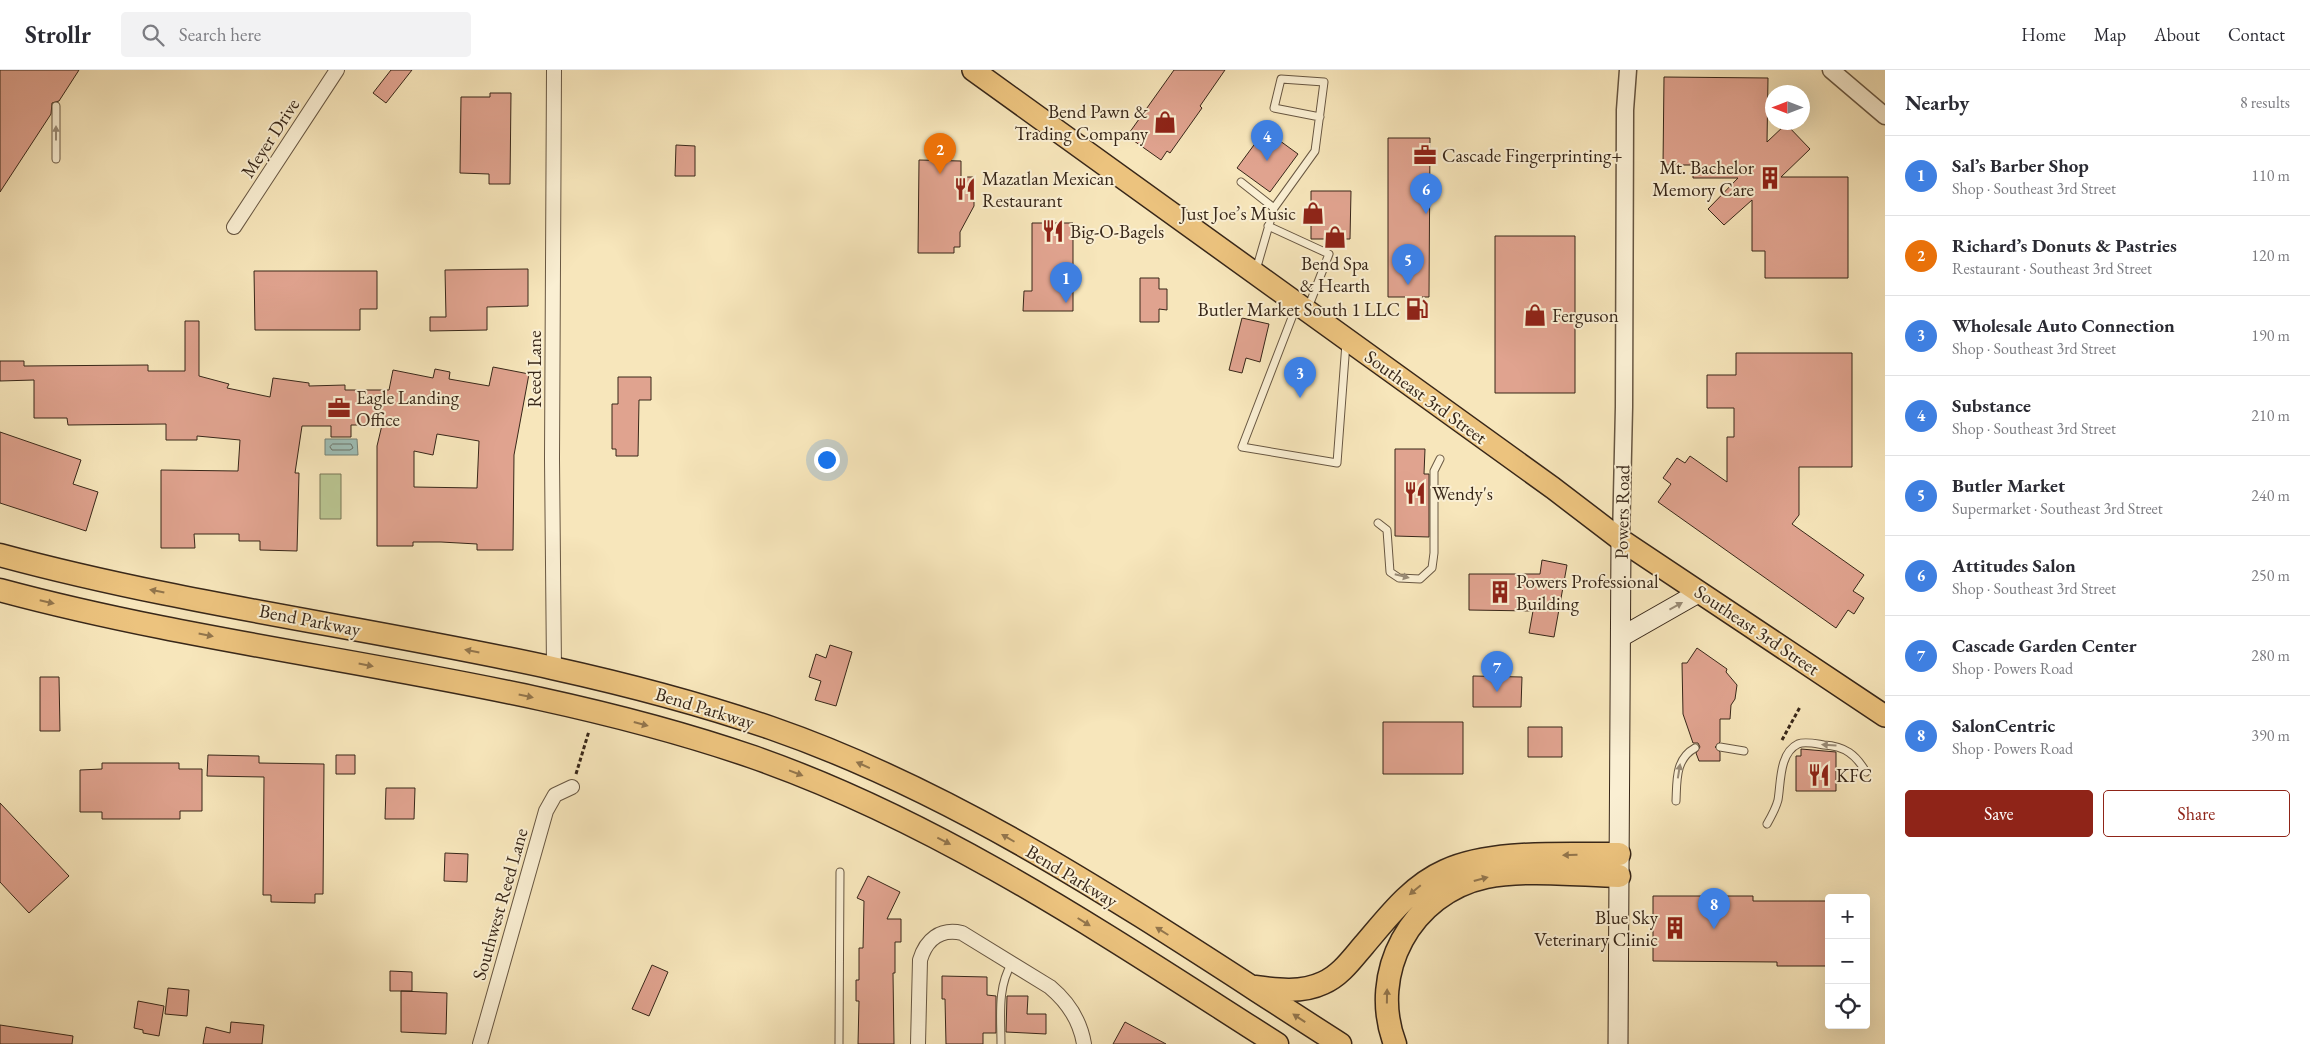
<!DOCTYPE html>
<meta charset="utf-8">
<style>
:root{--surface:#fff;--page:#f2f2f3;--text:#2b2b33;--muted:#7c7c81;--line:#e1e1e2;--accent:#8f2418}
body{margin:0;font-family:"EB Garamond",serif;background:var(--page);color:var(--text)}
.controls{position:absolute;right:15px;bottom:15px;display:grid;overflow:hidden;border-radius:5px;box-shadow:0 5px 20px #0002}
.controls button{width:45px;height:45px;display:grid;place-items:center;padding:0;border:0;border-bottom:1px solid var(--line);background:var(--surface);color:var(--text);font:25px sans-serif}
.compass{position:absolute;left:1765px;top:15px;width:45px;height:45px;border-radius:50%;background:var(--surface);box-shadow:0 5px 20px #0002;rotate:270deg}
.you{position:absolute;left:826px;top:389px;width:18px;height:18px;margin:-12px;border:4px solid #fff;border-radius:50%;background:#1a73e8;box-shadow:0 0 0 8px #1a73e833}
.badge{display:grid;place-items:center;width:32px;height:32px;border-radius:50%;background:var(--accent);color:#fff;font-size:16px;font-weight:700}
.pin{position:absolute;translate:-50% -41px;filter:drop-shadow(0 1px 2px #0008)}
.pin::after{content:'';position:absolute;top:26px;width:18px;height:15px;background:inherit;clip-path:polygon(0 0,100% 0,50% 100%)}
.list{margin:0;padding:0;list-style:none}
h2{display:flex;justify-content:space-between;align-items:center;height:65px;margin:0;padding:0 20px;font-size:21px}
h2 small{font-size:16px;font-weight:400;color:var(--muted)}
.list li{display:grid;grid-template-columns:32px 1fr auto;gap:15px;align-items:center;box-sizing:border-box;height:80px;padding:0 20px;border-top:1px solid var(--line)}
.list b{display:block;font-size:19px;white-space:nowrap}
.list p{margin:0;font-size:16px;white-space:nowrap;color:var(--muted)}
.list em{font-size:16px;font-style:normal;color:var(--muted)}
.actions{display:flex;gap:10px;padding:15px 20px}
.actions a{flex:1;padding:11px 0;border:1px solid var(--accent);border-radius:5px;text-align:center;font-size:18px;color:var(--accent)}
.actions .main{background:var(--accent);color:#fff}
.icon{flex:none;width:28px;height:28px;fill:none;stroke:currentColor;stroke-width:2;stroke-linecap:round;stroke-linejoin:round}
.map{position:relative;flex:none;width:1885px;height:974px;overflow:hidden}
header{display:flex;align-items:center;gap:30px;box-sizing:border-box;height:70px;padding:0 25px;background:var(--surface);border-bottom:1px solid var(--line)}
header strong{font-size:24px}
nav{display:flex;gap:28px;margin-inline-start:auto;font-size:18px}
.search{width:350px;height:45px;background:var(--page);display:flex;align-items:center;gap:12px;box-sizing:border-box;padding:0 18px;border-radius:5px;color:var(--muted);font-size:19px}
main{display:flex}
aside{flex:1;background:var(--surface)}
.map>svg:first-child{display:block}
.green{fill:#bac692;stroke:#797656}
.water{fill:#9ebeb6;stroke:#758277}
.lines{fill:none;stroke-linecap:round;stroke-linejoin:round}
.shore{stroke:#6b7268;stroke-width:1}
.building{fill:#e0a38f;stroke:#382719;fill-rule:evenodd}
.service-casing{stroke:#685742;stroke-width:9}
.minor-casing{stroke:#685742;stroke-width:16}
.tertiary-casing{stroke:#685742;stroke-width:19}
.secondary-casing{stroke:#382719;stroke-width:21}
.primary-casing{stroke:#382719;stroke-width:24}
.trunk-casing{stroke:#382719;stroke-width:25}
.path{stroke:#382719;stroke-width:3;stroke-dasharray:4 2.5;stroke-linecap:butt}
.service{stroke:#faefd3;stroke-width:7}
.minor{stroke:#faefd3;stroke-width:14}
.tertiary{stroke:#faefd3;stroke-width:16}
.secondary{stroke:#faefd3;stroke-width:19}
.primary{stroke:#ecc37e;stroke-width:21}
.trunk{stroke:#ecc37e;stroke-width:22}
.oneway{fill:#998b76}
.oneway2{fill:#92754c}
.labels{text-anchor:middle;dominant-baseline:central;stroke-width:4;stroke-linejoin:round;paint-order:stroke}
.poi-label{font-size:19px;fill:#382719;stroke:#faefd3;text-anchor:start}
.street-label{font-size:19px;fill:#382719;stroke:#faefd3}
</style>
<header>
<strong>Strollr</strong>
<div class="search"><svg class="icon" aria-label="search" viewBox="0 0 24 24"><circle cx="10" cy="10" r="6"/><path d="M15 15l6 6"/></svg>Search here</div>
<nav><a>Home</a><a>Map</a><a>About</a><a>Contact</a></nav>
</header>
<main>
<div class="map">
<svg width="1885" height="974" viewBox="0 0 1885 974">
<rect width="100%" height="100%" fill="#f7e6bb"/>
<filter id="stains"><feTurbulence type="fractalNoise" baseFrequency=".004" numOctaves="4"/><feColorMatrix values="0 0 0 0 .2 0 0 0 0 .09 0 0 0 0 .02 0 0 0 .5 -.17"/></filter>
<radialGradient id="worn" r=".72"><stop offset=".6" stop-color="#630" stop-opacity="0"/><stop offset="1" stop-color="#630" stop-opacity=".3"/></radialGradient>
<path class="green" d="M320,404H341V449H320Z"/>
<path class="water" d="M325,369H357L358,385H325Z"/>
<g class="lines">
<path class="shore" d="M333,374H351L353,378L350,380H332L330,377Z"/>
</g>
<path class="building" d="M0,0H79L59,31L52,33L51,44L0,122Z
M391,0H412L386,33L373,23Z
M1174,0H1225L1200,36L1202,38L1170,83L1167,81L1161,90L1127,66Z
M1664,7L1768,8L1767,72L1786,54L1810,79L1781,107H1848V208H1765V181H1752V130L1724,155L1708,139L1738,108H1693V95H1663Z
M490,23H511L510,114H489V104L460,103L461,27H490Z
M1265,60L1298,84L1270,122L1237,98Z
M1388,68H1430L1429,227H1388Z
M676,75L695,76V106H675Z
M919,90L961,91V107H974V136L960,162V177H954V183H918Z
M1311,121H1351L1350,169H1311Z
M1032,153H1073V241H1023L1024,221H1032Z
M1495,166H1575V323H1495Z
M528,199V236L487,237V260L430,261V247H446L445,200Z
M254,201H377V239H360V260H255Z
M1140,208H1159V219H1167V240L1159,239V252H1140Z
M1242,248L1269,254L1260,292L1246,288L1242,303L1229,300Z
M185,251H199V306L229,314L227,318L270,327L273,308L309,313V316L345,315V320H389L393,300L433,308L435,299L450,302L449,309L489,316L493,297L529,304L514,385L513,480H477V474L441,472H413V476H377V376L382,355H351V367H331V356H302L295,403H299L297,481L260,480V471H239V464H194L195,478H161V400L238,401L240,370L197,366V370H166V354L68,355L67,348H34V310L0,311V291H24V296L148,295V301H185ZM437,364L479,371L477,418L414,417V381L433,385Z
M1736,283H1852V397H1799V445L1792,454L1864,505L1853,521L1864,528L1854,544L1848,540L1836,558L1658,432L1671,414L1663,408L1677,388L1685,393L1690,386L1727,412V367H1734V338H1707V305H1736Z
M618,307H651V330H639L638,386H616V379H612V334H618Z
M0,362L81,390L73,414L98,422L86,461L0,433Z
M1395,379H1425L1424,404H1429V467L1395,466Z
M1542,490L1567,495L1554,567L1529,563L1533,541L1469,540V504H1540Z
M830,575L852,582L836,636L815,630L821,611L809,607L816,584L826,588Z
M1697,578L1727,599L1726,602L1737,615L1735,629L1731,635L1730,649H1720V672L1715,677L1720,682V691H1699L1696,683L1700,677L1698,673H1693L1683,644L1682,593H1687Z
M1473,606L1522,607L1521,637H1473Z
M40,607H59L60,661H40Z
M1383,652H1463V704H1383Z
M1528,657H1562V687H1528Z
M1801,679L1836,682V721H1796V686H1801Z
M208,685L259,686V693L324,694L323,824H315V833L271,832V825H263L264,707L207,706Z
M336,685H355V704H336Z
M102,693H179V699H202V741H180V749H102V742H80V700L102,699Z
M386,718H415L414,749H385Z
M0,733L69,806L29,843L0,812Z
M445,783L468,784L467,812L444,811Z
M868,806L900,822L887,849H901V872H895V903H893L894,974H858L859,931H856V910H859V878H863L864,831L857,828Z
M1653,826H1753V831H1829V896H1777V892L1653,891Z
M652,895L668,902L649,946L632,939Z
M390,901L412,902V921H390Z
M942,906L987,907V925L996,926V963H983V974H946L945,929H942Z
M168,918L189,920L187,946L165,944Z
M401,921L447,923L446,964L401,962Z
M1007,926H1028L1027,944H1046V964L1006,962Z
M138,931L164,936L159,966L143,963V960L134,958Z
M231,952L264,955L262,974H203L206,957L230,963Z
M1125,952L1166,974H1113Z
M0,955L73,966L72,974H0Z"/>
<g class="lines">
<defs>
<path id="service" d="M56,36V89
M1241,112L1274,138L1256,200
M1274,138L1315,81L1324,12L1281,9L1274,38L1320,47
M1268,156L1329,184L1308,238
M1296,237L1242,377L1337,393L1346,273
M1378,453L1387,460L1390,502L1399,508L1420,509L1432,498L1434,483V401L1440,389
M1720,677L1744,681
M1676,731C1677,711 1675,689 1695,678
M1767,754C1771,747 1776,738 1778,730C1781,713 1779,683 1798,674C1805,671 1817,674 1824,675C1845,676 1856,685 1866,702
M839,974L840,802
M1001,974C1001,947 997,917 1012,893"/>
<path id="minor" d="M234,157L337,0
M554,598L552,389L554,0
M480,974L546,741L555,725L572,717
M918,974L920,890C926,870 940,858 962,863L1050,917C1068,932 1080,950 1084,974"/>
<path id="tertiary" d="M1831,0L1885,46
M1621,470L1624,337L1625,40L1628,0"/>
<path id="secondary" d="M1621,567L1700,522
M1618,974L1621,470"/>
<path id="primary" d="M973,0L1553,418L1621,470L1885,646"/>
<path id="trunk" d="M0,485C254,554 521,572 771,658C976,729 1158,858 1340,974
M0,520C248,587 509,603 753,687C942,753 1109,867 1277,974
M1255,917C1277,920 1302,923 1323,913C1340,906 1352,889 1364,875C1388,847 1411,816 1445,801C1493,779 1566,785 1619,784
M1395,974C1368,903 1411,823 1486,807C1527,799 1577,805 1619,806"/>
</defs>
<use href="#service" class="service-casing"/>
<use href="#minor" class="minor-casing"/>
<use href="#tertiary" class="tertiary-casing"/>
<use href="#secondary" class="secondary-casing"/>
<use href="#primary" class="primary-casing"/>
<use href="#trunk" class="trunk-casing"/>
<path class="path" d="M1782,670L1800,637
M576,704L589,661"/>
<use href="#service" class="service"/>
<use href="#minor" class="minor"/>
<use href="#tertiary" class="tertiary"/>
<use href="#secondary" class="secondary"/>
<use href="#primary" class="primary"/>
<use href="#trunk" class="trunk"/>
</g>
<defs><path id="oneway-solid" d="M-6-.8H1V-3.2L6.5 0L1 3.2V.8H-6Z" transform="scale(1.25)"/></defs>
<g class="oneway">
<use href="#oneway-solid" transform="translate(56 63) rotate(-90)"/>
<use href="#oneway-solid" transform="translate(1402 506) rotate(14)"/>
<use href="#oneway-solid" transform="translate(1676 536) rotate(-29)"/>
<use href="#oneway-solid" transform="translate(1829 675) rotate(-176)"/>
<use href="#oneway-solid" transform="translate(1679 701) rotate(-81)"/>
</g>
<g class="oneway2">
<use href="#oneway-solid" transform="translate(157 521) rotate(-169)"/>
<use href="#oneway-solid" transform="translate(47 532) rotate(13)"/>
<use href="#oneway-solid" transform="translate(206 565) rotate(11)"/>
<use href="#oneway-solid" transform="translate(472 581) rotate(-169)"/>
<use href="#oneway-solid" transform="translate(366 595) rotate(11)"/>
<use href="#oneway-solid" transform="translate(526 626) rotate(12)"/>
<use href="#oneway-solid" transform="translate(641 654) rotate(15)"/>
<use href="#oneway-solid" transform="translate(863 695) rotate(-156)"/>
<use href="#oneway-solid" transform="translate(796 703) rotate(21)"/>
<use href="#oneway-solid" transform="translate(1008 768) rotate(-150)"/>
<use href="#oneway-solid" transform="translate(944 771) rotate(27)"/>
<use href="#oneway-solid" transform="translate(1570 785) rotate(179)"/>
<use href="#oneway-solid" transform="translate(1481 809) rotate(-15)"/>
<use href="#oneway-solid" transform="translate(1415 820) rotate(140)"/>
<use href="#oneway-solid" transform="translate(1084 852) rotate(32)"/>
<use href="#oneway-solid" transform="translate(1162 861) rotate(-148)"/>
<use href="#oneway-solid" transform="translate(1387 926) rotate(-89)"/>
<use href="#oneway-solid" transform="translate(1299 948) rotate(-147)"/>
</g>
<defs>
<symbol id="shop-bare" viewBox="-9 -9 18 18"><path d="M-5-2.5h2.3a2.7 3.5 0 0 1 5.4 0H5L5.5 6h-11ZM-1.5-2.5h3a1.5 2.3 0 0 0-3 0Z" fill="#8f2418" stroke="#faefd3" stroke-width="2.5" paint-order="stroke"/></symbol>
<symbol id="office-bare" viewBox="-9 -9 18 18"><path d="M-6-3h4V-5.5h4V-3h4V5H-6ZM-1-4.5V-3h2v-1.5ZM-6 0V1H6V0Z" fill="#8f2418" stroke="#faefd3" stroke-width="2.5" paint-order="stroke"/></symbol>
<symbol id="building-bare" viewBox="-9 -9 18 18"><path d="M-4-6H4V6H1V3H-1V6H-4ZM-2.5-4.3h1.7v1.8h-1.7ZM.8-4.3h1.7v1.8H.8ZM-2.5-1h1.7V.8h-1.7ZM.8-1h1.7V.8H.8Z" fill="#8f2418" stroke="#faefd3" stroke-width="2.5" paint-order="stroke"/></symbol>
<symbol id="restaurant-bare" viewBox="-9 -9 18 18"><path d="M-5-6h1v4h1v-4h1v4h1v-4h1v5L-1.5 .5V6h-2V.5L-5-1ZM5-6V6H3V1.5H1.5Q1.5-4 5-6Z" fill="#8f2418" stroke="#faefd3" stroke-width="2.5" paint-order="stroke"/></symbol>
<symbol id="fuel-bare" viewBox="-9 -9 18 18"><path d="M-5.5-6h7V0h2V4h1.3V-2.5L3-4.5l.8-.8L6-3V5H2.5V1h-1V6h-7ZM-4.2-4.7v3.2H.2V-4.7Z" fill="#8f2418" stroke="#faefd3" stroke-width="2.5" paint-order="stroke"/></symbol>
</defs>
<g fill-rule="evenodd">
<use href="#shop-bare" x="1149" y="36" width="32" height="32"/>
<use href="#office-bare" x="1409" y="69" width="32" height="32"/>
<use href="#building-bare" x="1754" y="92" width="32" height="32"/>
<use href="#restaurant-bare" x="949" y="103" width="32" height="32"/>
<use href="#shop-bare" x="1297" y="127" width="32" height="32"/>
<use href="#restaurant-bare" x="1037" y="145" width="32" height="32"/>
<use href="#shop-bare" x="1319" y="151" width="32" height="32"/>
<use href="#fuel-bare" x="1401" y="223" width="32" height="32"/>
<use href="#shop-bare" x="1519" y="229" width="32" height="32"/>
<use href="#office-bare" x="323" y="322" width="32" height="32"/>
<use href="#restaurant-bare" x="1399" y="407" width="32" height="32"/>
<use href="#building-bare" x="1484" y="506" width="32" height="32"/>
<use href="#restaurant-bare" x="1803" y="689" width="32" height="32"/>
<use href="#building-bare" x="1659" y="842" width="32" height="32"/>
</g>
<g class="labels">
<g class="poi-label">
<text x="1148" y="41" text-anchor="end">Bend Pawn &amp;<tspan x="1148" dy="22">Trading Company</tspan></text>
<text x="1442" y="85">Cascade Fingerprinting+</text>
<text x="1754" y="97" text-anchor="end">Mt. Bachelor<tspan x="1754" dy="22">Memory Care</tspan></text>
<text x="982" y="108">Mazatlan Mexican<tspan x="982" dy="22">Restaurant</tspan></text>
<text x="1296" y="143" text-anchor="end">Just Joe’s Music</text>
<text x="1070" y="161">Big-O-Bagels</text>
<text x="1335" y="193" text-anchor="middle">Bend Spa<tspan x="1335" dy="22">&amp; Hearth</tspan></text>
<text x="1400" y="239" text-anchor="end">Butler Market South 1 LLC</text>
<text x="1552" y="245">Ferguson</text>
<text x="356" y="327">Eagle Landing<tspan x="356" dy="22">Office</tspan></text>
<text x="1432" y="423">Wendy's</text>
<text x="1516" y="511">Powers Professional<tspan x="1516" dy="22">Building</tspan></text>
<text x="1836" y="705">KFC</text>
<text x="1658" y="847" text-anchor="end">Blue Sky<tspan x="1658" dy="22">Veterinary Clinic</tspan></text>
</g>
<g class="street-label">
<text transform="translate(270 68) rotate(-57)">Meyer Drive</text>
<text transform="translate(534 299) rotate(-90)">Reed Lane</text>
<text transform="translate(1426 327) rotate(36)">Southeast 3rd Street</text>
<text transform="translate(1622 442) rotate(-89)">Powers Road</text>
<text transform="translate(310 550) rotate(11)">Bend Parkway</text>
<text transform="translate(1757 560) rotate(34)">Southeast 3rd Street</text>
<text transform="translate(705 638) rotate(17)">Bend Parkway</text>
<text transform="translate(1072 806) rotate(31)">Bend Parkway</text>
<text transform="translate(500 834) rotate(-74)">Southwest Reed Lane</text>
</g>
</g>
<rect width="100%" height="100%" filter="url(#stains)"/>
<rect width="100%" height="100%" fill="url(#worn)"/>
</svg>
<div class="controls">
<button>+</button>
<button>−</button>
<button><svg class="icon" aria-label="locate" viewBox="0 0 24 24"><circle cx="12" cy="12" r="6"/><path d="M12 2v4M12 18v4M2 12h4M18 12h4"/></svg></button>
</div>
<svg class="compass" viewBox="-18 -18 36 36"><path d="M0-13l5 13h-10z" fill="#e53935"/><path d="M0 13l5-13h-10z" fill="#7c7c81"/></svg>
<div class="you"></div>
<div class="pin badge" style="left:1066px;top:233px;background:#3f7fe0">1</div>
<div class="pin badge" style="left:940px;top:104px;background:#e8710a">2</div>
<div class="pin badge" style="left:1300px;top:328px;background:#3f7fe0">3</div>
<div class="pin badge" style="left:1267px;top:91px;background:#3f7fe0">4</div>
<div class="pin badge" style="left:1408px;top:215px;background:#3f7fe0">5</div>
<div class="pin badge" style="left:1426px;top:144px;background:#3f7fe0">6</div>
<div class="pin badge" style="left:1497px;top:622px;background:#3f7fe0">7</div>
<div class="pin badge" style="left:1714px;top:859px;background:#3f7fe0">8</div>
</div>
<aside>
<h2>Nearby<small>8 results</small></h2>
<ul class="list">
<li><span class="badge" style="background:#3f7fe0">1</span><div><b>Sal’s Barber Shop</b><p>Shop · Southeast 3rd Street</p></div><em>110 m</em></li>
<li><span class="badge" style="background:#e8710a">2</span><div><b>Richard’s Donuts &amp; Pastries</b><p>Restaurant · Southeast 3rd Street</p></div><em>120 m</em></li>
<li><span class="badge" style="background:#3f7fe0">3</span><div><b>Wholesale Auto Connection</b><p>Shop · Southeast 3rd Street</p></div><em>190 m</em></li>
<li><span class="badge" style="background:#3f7fe0">4</span><div><b>Substance</b><p>Shop · Southeast 3rd Street</p></div><em>210 m</em></li>
<li><span class="badge" style="background:#3f7fe0">5</span><div><b>Butler Market</b><p>Supermarket · Southeast 3rd Street</p></div><em>240 m</em></li>
<li><span class="badge" style="background:#3f7fe0">6</span><div><b>Attitudes Salon</b><p>Shop · Southeast 3rd Street</p></div><em>250 m</em></li>
<li><span class="badge" style="background:#3f7fe0">7</span><div><b>Cascade Garden Center</b><p>Shop · Powers Road</p></div><em>280 m</em></li>
<li><span class="badge" style="background:#3f7fe0">8</span><div><b>SalonCentric</b><p>Shop · Powers Road</p></div><em>390 m</em></li>
</ul>
<div class="actions"><a class="main">Save</a><a>Share</a></div>
</aside>
</main>
